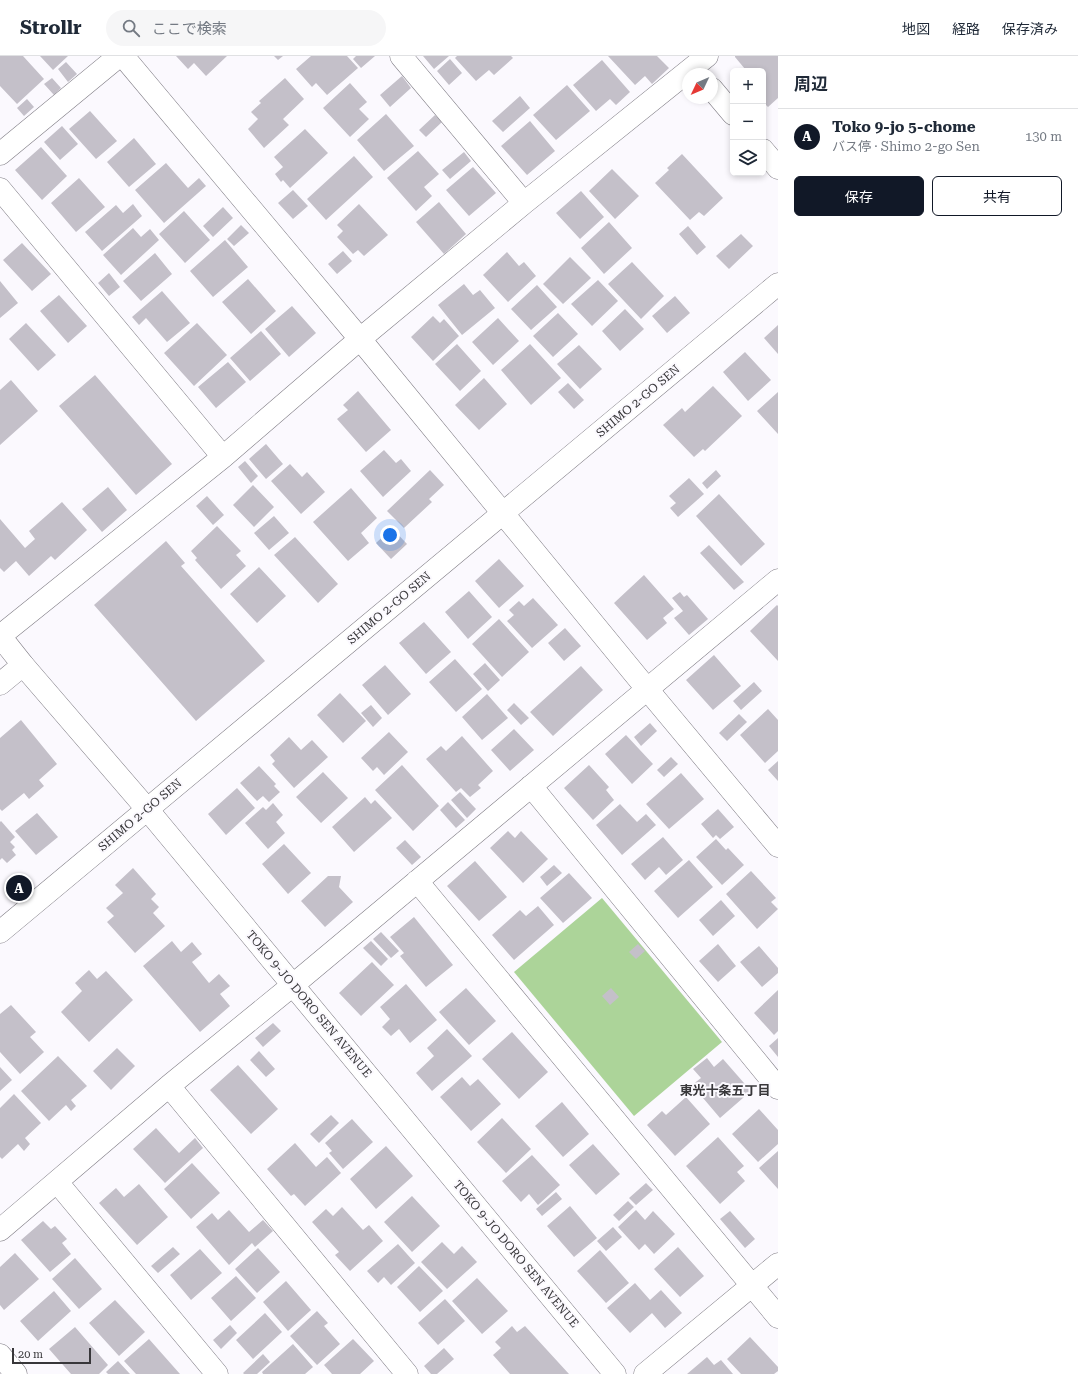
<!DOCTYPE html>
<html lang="ja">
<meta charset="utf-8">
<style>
:root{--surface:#fff;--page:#f6f6f7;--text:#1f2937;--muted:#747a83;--line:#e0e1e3;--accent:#111827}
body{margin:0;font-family:"Roboto Serif","Noto Sans JP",serif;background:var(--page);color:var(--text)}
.controls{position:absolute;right:12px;top:12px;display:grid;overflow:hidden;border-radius:6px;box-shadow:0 2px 6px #0003}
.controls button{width:36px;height:36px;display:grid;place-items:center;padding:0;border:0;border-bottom:1px solid var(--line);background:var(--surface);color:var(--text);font:20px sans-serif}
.compass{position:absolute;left:682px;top:12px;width:36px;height:36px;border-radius:50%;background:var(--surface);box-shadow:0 2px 6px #0003;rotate:226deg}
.scale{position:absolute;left:12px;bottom:10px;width:79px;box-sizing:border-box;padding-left:4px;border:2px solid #38373a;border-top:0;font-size:11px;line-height:14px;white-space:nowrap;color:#38373a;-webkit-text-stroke:3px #fbf9fe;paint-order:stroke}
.you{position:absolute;left:390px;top:479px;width:14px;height:14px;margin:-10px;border:3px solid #fff;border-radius:50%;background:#1a73e8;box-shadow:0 0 0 6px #1a73e833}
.badge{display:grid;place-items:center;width:26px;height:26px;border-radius:50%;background:var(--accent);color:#fff;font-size:13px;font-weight:700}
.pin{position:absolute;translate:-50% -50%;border:2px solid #fff;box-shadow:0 1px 4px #0006}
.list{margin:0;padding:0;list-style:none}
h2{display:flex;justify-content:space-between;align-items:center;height:52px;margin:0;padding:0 16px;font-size:17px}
h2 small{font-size:13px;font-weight:400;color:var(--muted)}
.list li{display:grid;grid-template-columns:26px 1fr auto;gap:12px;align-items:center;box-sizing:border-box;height:56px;padding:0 16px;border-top:1px solid var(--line)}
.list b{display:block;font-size:15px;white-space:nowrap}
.list p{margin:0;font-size:13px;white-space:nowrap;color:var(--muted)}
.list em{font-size:13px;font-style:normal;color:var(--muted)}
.actions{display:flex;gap:8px;padding:12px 16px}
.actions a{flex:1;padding:9px 0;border:1px solid var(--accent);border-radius:6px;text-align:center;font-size:14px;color:var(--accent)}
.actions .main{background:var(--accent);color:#fff}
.icon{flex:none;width:22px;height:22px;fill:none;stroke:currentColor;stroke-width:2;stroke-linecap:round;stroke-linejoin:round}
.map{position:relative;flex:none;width:778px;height:1318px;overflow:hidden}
header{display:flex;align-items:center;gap:24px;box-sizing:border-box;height:56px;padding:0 20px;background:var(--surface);border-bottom:1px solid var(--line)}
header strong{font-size:19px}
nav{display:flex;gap:22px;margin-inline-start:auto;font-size:14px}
.search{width:280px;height:36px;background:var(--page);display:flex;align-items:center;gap:10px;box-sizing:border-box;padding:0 14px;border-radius:22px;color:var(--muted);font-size:15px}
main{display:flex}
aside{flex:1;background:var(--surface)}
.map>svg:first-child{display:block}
.green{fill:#acd499}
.building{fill:#c4c0c9}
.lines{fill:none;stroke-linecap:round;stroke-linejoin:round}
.street-casing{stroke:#7f7c84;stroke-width:23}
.secondary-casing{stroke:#7f7c84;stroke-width:23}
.street{stroke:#fff;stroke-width:22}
.secondary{stroke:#fff;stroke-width:22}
.labels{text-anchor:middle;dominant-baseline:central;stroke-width:4;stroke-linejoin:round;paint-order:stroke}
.street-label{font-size:12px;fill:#38373a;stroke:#fbf9fe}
.neighbourhood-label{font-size:13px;font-weight:bold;fill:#38373a;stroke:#fbf9fe}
</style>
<header>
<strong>Strollr</strong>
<div class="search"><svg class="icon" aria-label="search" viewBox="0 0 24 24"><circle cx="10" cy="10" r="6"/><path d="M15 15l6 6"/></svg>ここで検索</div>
<nav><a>地図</a><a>経路</a><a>保存済み</a></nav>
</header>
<main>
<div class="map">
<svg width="778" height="1318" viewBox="0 0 778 1318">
<rect width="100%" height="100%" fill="#fbf9fe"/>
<path class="green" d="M602,842L722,986L634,1060L514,916Z"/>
<path class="building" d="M0,0H23L44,23L17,48L0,30Z
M40,0H68L53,14Z
M176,0H227L206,20L194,7L188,13Z
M274,0H283L278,4Z
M311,0H347L358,12L327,39L316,27L312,31L296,13Z
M356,0H375L361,12L353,3Z
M423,0H449L434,13Z
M457,0H511L513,2L494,19L489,14L476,25L455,2Z
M608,0H657L669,12L652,28L645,20L635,29Z
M735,0H778V42L768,51L763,46V15H743L745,13L735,1Z
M450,3L462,17L449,29L437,15Z
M602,4L630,36L616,49L610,43L596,55L573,29Z
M66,6L77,18L68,26L58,13Z
M402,20L411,32L390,51L380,39Z
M52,22L61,32L54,39L44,28Z
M285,22L304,43L283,63L289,69L264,92L248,73L258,63L251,56L261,47L259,45Z
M350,27L367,46L359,53L369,63L350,81L323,52Z
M567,29L590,55L556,84L533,59Z
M520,40L530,52L503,76L492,65Z
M27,43L34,51L24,60L17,52Z
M90,55L117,85L96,103L69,73Z
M386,58L414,90L384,115L357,84Z
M435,59L442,66L426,81L419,74Z
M530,65L555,95L527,119L501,90Z
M62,70L78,88L60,104L44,86Z
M305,73L328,97L290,132L283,124L281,126L275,118L283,111L274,101Z
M134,82L156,108L129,131L107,106Z
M41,91L67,120L42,144L15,114Z
M418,95L439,118L424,131L432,140L416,155L387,122Z
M464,96L471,105L450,123L442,114Z
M682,98L723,142L704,160L699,156L690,164L655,127L669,114L667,112Z
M354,100L373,121L326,164L307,143Z
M166,107L188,132L199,122L206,130L164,167L135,134Z
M473,111L496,137L469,160L446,134Z
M612,113L639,140L615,163L589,135Z
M79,122L105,151L76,176L51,147Z
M293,134L308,150L293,163L278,147Z
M581,135L604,161L580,183L556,157Z
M439,146L466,178L444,198L416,166Z
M133,148L142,160L102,195L85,176L116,149L123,157Z
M359,148L388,179L364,200L358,194L353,198L337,181L343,175L337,169Z
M223,151L233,162L213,181L203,170Z
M184,155L210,184L185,207L159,178Z
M609,166L632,192L604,218L581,192Z
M241,169L249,177L234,190L227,183Z
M688,170L706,191L697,199L679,178Z
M133,172L141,181L150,173L159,184L121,219L103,199Z
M741,178L753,190L729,213L716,200Z
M225,184L248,211L213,241L190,215Z
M22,187L51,218L32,235L3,204Z
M343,195L352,205L337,218L328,208Z
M507,196L519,210L524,206L536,220L508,246L483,219Z
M155,197L172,218L141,245L123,225Z
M570,201L591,222L563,248L543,228Z
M632,206L664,240L641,263L608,228Z
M109,217L120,231L109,240L98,227Z
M248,223L276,255L251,278L222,246Z
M598,224L618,245L592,270L571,248Z
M0,225L18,247L0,262Z
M464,228L473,239L480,234L495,252L462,279L438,249Z
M537,229L557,251L531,274L511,253Z
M162,235L190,267L167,286L146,262L139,269L132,261Z
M59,239L87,270L68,287L40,255Z
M675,240L690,257L667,277L652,260Z
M292,250L316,277L289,301L265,273Z
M625,253L644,273L620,295L602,275Z
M558,257L578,278L553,301L533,280Z
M433,260L440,267L444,263L459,280L433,305L411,281Z
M498,262L519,285L493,309L472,286Z
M26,267L56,299L38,315L9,283Z
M197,267L227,299L194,330L164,297Z
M778,269V298L764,282Z
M261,275L281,298L250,325L230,302Z
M457,288L481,315L460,335L435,308Z
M530,288L561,322L531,349L501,314Z
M579,289L602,313L580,333L557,308Z
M745,296L771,324L748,345L723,316Z
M228,306L246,326L216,352L198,331Z
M95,319L172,408L136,439L59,350Z
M484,322L507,348L479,374L455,349Z
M11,324L38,355L0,389V334Z
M568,327L584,344L574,353L558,336Z
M713,330L742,360L705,395L703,393L694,401L663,369L682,352L685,356Z
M358,335L391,374L366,396L337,363L348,354L343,349Z
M778,336V378L757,355Z
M266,388L283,408L266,423L249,403Z
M384,394L396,407L401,403L411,415L383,441L360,415Z
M245,405L258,420L251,427L238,411Z
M290,408L302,421L307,416L325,436L301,458L271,425Z
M430,414L444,429L429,443L432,446L404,472L387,455Z
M716,414L721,420L707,433L702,427Z
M689,422L704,438L678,461L670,452L676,447L669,440Z
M253,429L274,451L254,471L233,449Z
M108,431L127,454L102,476L82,453Z
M351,432L377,462L361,477L369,487L348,505L313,466Z
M719,438L765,488L741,510L696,460Z
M207,440L224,459L213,469L196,450Z
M62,446L87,474L55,504L51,500L29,520L16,505L4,516L0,512V463L25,492L35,483L29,475Z
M274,460L289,477L269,494L254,477Z
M217,470L241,495L236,499L246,510L221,533L195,504L197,502L191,495Z
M392,472L407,488L391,503L376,487Z
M295,481L338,528L318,547L274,499Z
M166,485L185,507L181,510L265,605L196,665L94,549Z
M709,489L744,526L734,534L700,497Z
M499,503L524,530L499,552L475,525Z
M259,511L286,540L257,567L230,538Z
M644,519L674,553L663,562L667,567L647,584L614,547Z
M469,535L492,561L468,583L445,556Z
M680,536L684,541L687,539L708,563L689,579L674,562L683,555L672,542Z
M533,542L558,569L532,592L507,565L514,559L509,554L519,545L524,550Z
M777,549L778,550V605L750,575Z
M499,563L529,596L502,621L472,588Z
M424,566L451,596L426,618L399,587Z
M565,572L581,590L564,605L548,587Z
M714,599L741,630L713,654L686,624Z
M455,603L482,633L456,656L429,626Z
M485,607L500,624L488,635L473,618Z
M385,609L411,638L388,659L362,629Z
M581,610L603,634L553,680L530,656Z
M754,626L762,635L741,654L733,645Z
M340,637L366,665L343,687L317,659Z
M487,638L508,662L482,684L462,661Z
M514,647L529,662L521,669L507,654Z
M371,649L382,662L373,671L361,657Z
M768,653L778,664V695L765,707L740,679Z
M739,658L747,666L727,685L719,677Z
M21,664L57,708L39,724L44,730L29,743L24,737L2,755L0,753V682Z
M650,667L657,675L641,690L634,681Z
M514,673L534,694L510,715L491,694Z
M389,676L408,696L384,719L377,711L373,715L361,702Z
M626,679L653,708L632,728L605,698Z
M462,680L493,715L478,729L481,732L470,741L461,732L456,736L426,703L441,690L446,695Z
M289,681L301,694L312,684L328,701L294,732L272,708L275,705L270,699Z
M671,701L678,708L664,721L657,714Z
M778,705V725L768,714Z
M402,709L439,750L413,775L375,734Z
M589,709L609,731L606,734L614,744L593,764L564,732Z
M259,710L276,728L274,730L280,736L269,746L263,740L257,745L240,727Z
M323,716L348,742L321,767L296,741Z
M681,717L704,743L669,773L646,748Z
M237,732L255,752L226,779L208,758Z
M460,736L476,753L467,762L451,744Z
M365,741L371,748L375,744L392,762L354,796L332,771Z
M448,746L465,764L456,772L440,754Z
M273,747L283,759L276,766L285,777L268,793L245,767L263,751L266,754Z
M620,748L637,766L646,758L656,769L622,799L596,769Z
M718,753L734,771L720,783L716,779L713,782L701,768Z
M37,757L58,781L36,799L15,775Z
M1,765L15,781L10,786L15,791L12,794L16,799L7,807L2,802L0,804V766Z
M508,775L515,782L521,775L548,803L523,827L490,792Z
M663,781L683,804L666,819L659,811L645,824L631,808Z
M716,783L726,794L728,792L744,809L722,829L696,801Z
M405,784L421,801L412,809L396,792Z
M284,788L311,817L288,838L262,808Z
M689,804L713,831L678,862L654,835Z
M475,805L507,841L479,865L447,830Z
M554,809L562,817L547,830L540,821Z
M133,812L156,838L151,843L159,851L153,857L165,870L135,897L107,866L114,860L106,852L123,837L115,829Z
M751,815L776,842L771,846L778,853L757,873L726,838Z
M569,817L592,842L563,867L540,842Z
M328,820H341L339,831L353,846L325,871L301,845Z
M721,844L735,860L713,880L699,864Z
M538,850L554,869L514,904L492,879L520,854L526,860Z
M414,861L453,909L426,931L400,900L404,897L390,881Z
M381,876L399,895L391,902L373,883Z
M172,885L181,896L192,886L202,898L192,906L209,927L219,918L230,930L220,938L230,950L200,976L143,910Z
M371,885L388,903L381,910L363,892Z
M638,888L645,895L636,903L629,896Z
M718,888L736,910L718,926L699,905Z
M759,890L778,912V917L762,931L740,906Z
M372,906L394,929L361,960L339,937Z
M89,914L97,923L106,915L133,944L89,986L61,956L82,935L75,927Z
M406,928L437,964L410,987L399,973L391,980L382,971L390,963L380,951Z
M466,932L496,965L469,989L439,956Z
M611,932L619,941L610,949L602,940Z
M778,934V975L774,979L754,957Z
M11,949L36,976L30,981L44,996L20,1018L0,996V958Z
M273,967L281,975L263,991L255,982Z
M447,973L472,1000L432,1035L416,1017L434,1000L427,992Z
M512,976L548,1016L519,1043L482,1003Z
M778,982V1001L769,990Z
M117,992L135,1010L111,1034L93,1015Z
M259,995L275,1013L266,1021L250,1004Z
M58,1000L87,1030L71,1044L76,1050L71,1055L66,1049L49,1065L21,1035Z
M707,1002L714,1011L723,1003L751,1035L720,1062L692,1029L701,1022L693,1013Z
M238,1009L278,1053L251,1078L210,1034Z
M0,1011L12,1024L0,1035Z
M462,1021L470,1030L478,1023L501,1048L471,1075L440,1041Z
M14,1038L41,1067L25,1082L30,1088L24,1095L18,1088L2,1103L0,1101V1052Z
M686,1041L710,1068L675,1100L647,1069L662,1055L666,1059Z
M562,1046L589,1078L563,1101L535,1070Z
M759,1053L778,1074V1088L758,1106L732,1078Z
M331,1059L339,1067L319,1087L310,1078Z
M502,1062L531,1093L506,1117L477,1086Z
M352,1063L373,1086L343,1113L329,1097L332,1095L325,1087Z
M156,1072L179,1097L195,1082L203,1092L165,1127L133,1093Z
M718,1081L744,1110L737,1116L745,1125L720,1148L686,1110Z
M295,1087L316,1111L327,1101L341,1117L305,1150L294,1138L291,1140L267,1113Z
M593,1088L620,1118L596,1139L569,1109Z
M386,1090L413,1120L376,1153L350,1123Z
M778,1095V1133L759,1112Z
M532,1099L560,1129L538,1149L529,1138L521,1146L502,1125Z
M192,1107L220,1137L191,1163L164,1133Z
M646,1127L653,1134L636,1149L629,1142Z
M139,1128L168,1161L137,1189L99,1147L116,1132L124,1141Z
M556,1136L562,1143L542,1160L536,1153Z
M412,1140L440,1170L412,1196L384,1166Z
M628,1145L634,1151L619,1165L613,1159Z
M570,1150L597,1182L574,1201L547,1170Z
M342,1151L363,1174L369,1169L383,1185L350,1215L335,1199L339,1196L312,1166L326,1153L333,1160Z
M229,1154L249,1176L263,1164L273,1175L255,1191L252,1187L229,1209L196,1171L212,1157L218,1164Z
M636,1154L645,1164L653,1155L675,1178L654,1198L645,1188L639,1194L618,1171Z
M730,1155L755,1183L745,1192L720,1163Z
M43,1165L51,1173L55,1170L67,1183L62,1187L71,1198L50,1216L21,1184Z
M613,1171L622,1181L606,1195L597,1185Z
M442,1186L454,1198L462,1190L477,1206L447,1233L421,1206Z
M398,1188L415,1207L391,1229L384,1221L378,1227L367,1215Z
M173,1191L180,1198L158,1217L151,1210Z
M678,1191L704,1220L680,1241L654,1213Z
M258,1192L280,1216L257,1237L235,1213Z
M200,1193L222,1217L191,1244L170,1219Z
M600,1194L629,1227L606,1247L577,1215Z
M15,1197L39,1223L4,1254L0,1249V1211Z
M75,1202L102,1233L79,1253L52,1223Z
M419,1210L443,1235L420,1256L397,1231Z
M236,1220L256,1242L231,1265L211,1242Z
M477,1222L508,1255L482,1278L452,1245Z
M286,1225L311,1254L288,1275L263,1246Z
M635,1227L650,1244L661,1234L682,1257L665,1272L652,1257L630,1277L607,1252Z
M54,1235L71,1255L38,1285L20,1265Z
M445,1243L465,1265L438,1289L418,1267Z
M115,1244L145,1276L119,1300L89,1267Z
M317,1255L328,1267L324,1270L340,1288L317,1309L290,1280Z
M265,1257L282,1276L253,1303L236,1284Z
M230,1269L237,1277L221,1293L213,1284Z
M512,1270L517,1276L525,1270L569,1318H510L493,1299L501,1292L495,1286Z
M75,1271L108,1309L99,1318H71L49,1293Z
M750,1281L778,1311V1315L774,1318H741L727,1303Z
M149,1283L180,1318H136L124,1305Z
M353,1283L374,1305L360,1318H332L324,1309Z
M293,1288L313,1311L305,1318H263L262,1316Z
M444,1292L454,1303L437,1318H431L424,1310Z
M263,1298L270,1306L257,1318H244L243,1317Z
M707,1301L714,1309L721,1304L733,1318H687Z
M118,1305L130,1318H108L106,1316Z"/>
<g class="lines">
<defs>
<path id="street" d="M123,0L360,283L647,633L778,790
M401,0L524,147
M712,33L733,58
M763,94L778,112
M0,98L119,0
M0,133L223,401
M0,580L223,401L360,283L524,147L707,0
M0,628L23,609
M531,730L778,1032
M417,825L778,1261
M169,1030L407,1318
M57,1126L217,1318
M0,1174L169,1030L293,929L778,524
M0,1299L16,1318
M645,1318L778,1208"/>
<path id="secondary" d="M0,580L23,609L147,753L615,1318
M0,876L778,228"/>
</defs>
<use href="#street" class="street-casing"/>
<use href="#secondary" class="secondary-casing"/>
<use href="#street" class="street"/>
<use href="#secondary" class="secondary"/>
</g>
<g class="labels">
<g class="street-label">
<text transform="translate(638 345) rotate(-40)">SHIMO 2-GO SEN</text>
<text transform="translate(389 552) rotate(-40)">SHIMO 2-GO SEN</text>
<text transform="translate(140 759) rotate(-40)">SHIMO 2-GO SEN</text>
<text transform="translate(309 948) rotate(50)">TOKO 9-JO DORO SEN AVENUE</text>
<text transform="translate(516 1198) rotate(50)">TOKO 9-JO DORO SEN AVENUE</text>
</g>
<g class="neighbourhood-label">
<text x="725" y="1034">東光十条五丁目</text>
</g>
</g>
</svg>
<div class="controls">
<button>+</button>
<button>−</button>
<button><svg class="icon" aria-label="layers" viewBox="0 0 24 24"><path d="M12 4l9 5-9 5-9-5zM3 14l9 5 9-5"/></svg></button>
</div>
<svg class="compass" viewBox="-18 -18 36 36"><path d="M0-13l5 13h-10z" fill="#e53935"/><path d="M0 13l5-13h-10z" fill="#747a83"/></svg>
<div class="scale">20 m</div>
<div class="you"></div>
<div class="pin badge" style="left:19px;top:832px">A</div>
</div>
<aside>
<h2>周辺<small></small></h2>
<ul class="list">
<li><span class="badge">A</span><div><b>Toko 9-jo 5-chome</b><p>バス停 · Shimo 2-go Sen</p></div><em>130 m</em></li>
</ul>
<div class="actions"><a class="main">保存</a><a>共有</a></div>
</aside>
</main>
